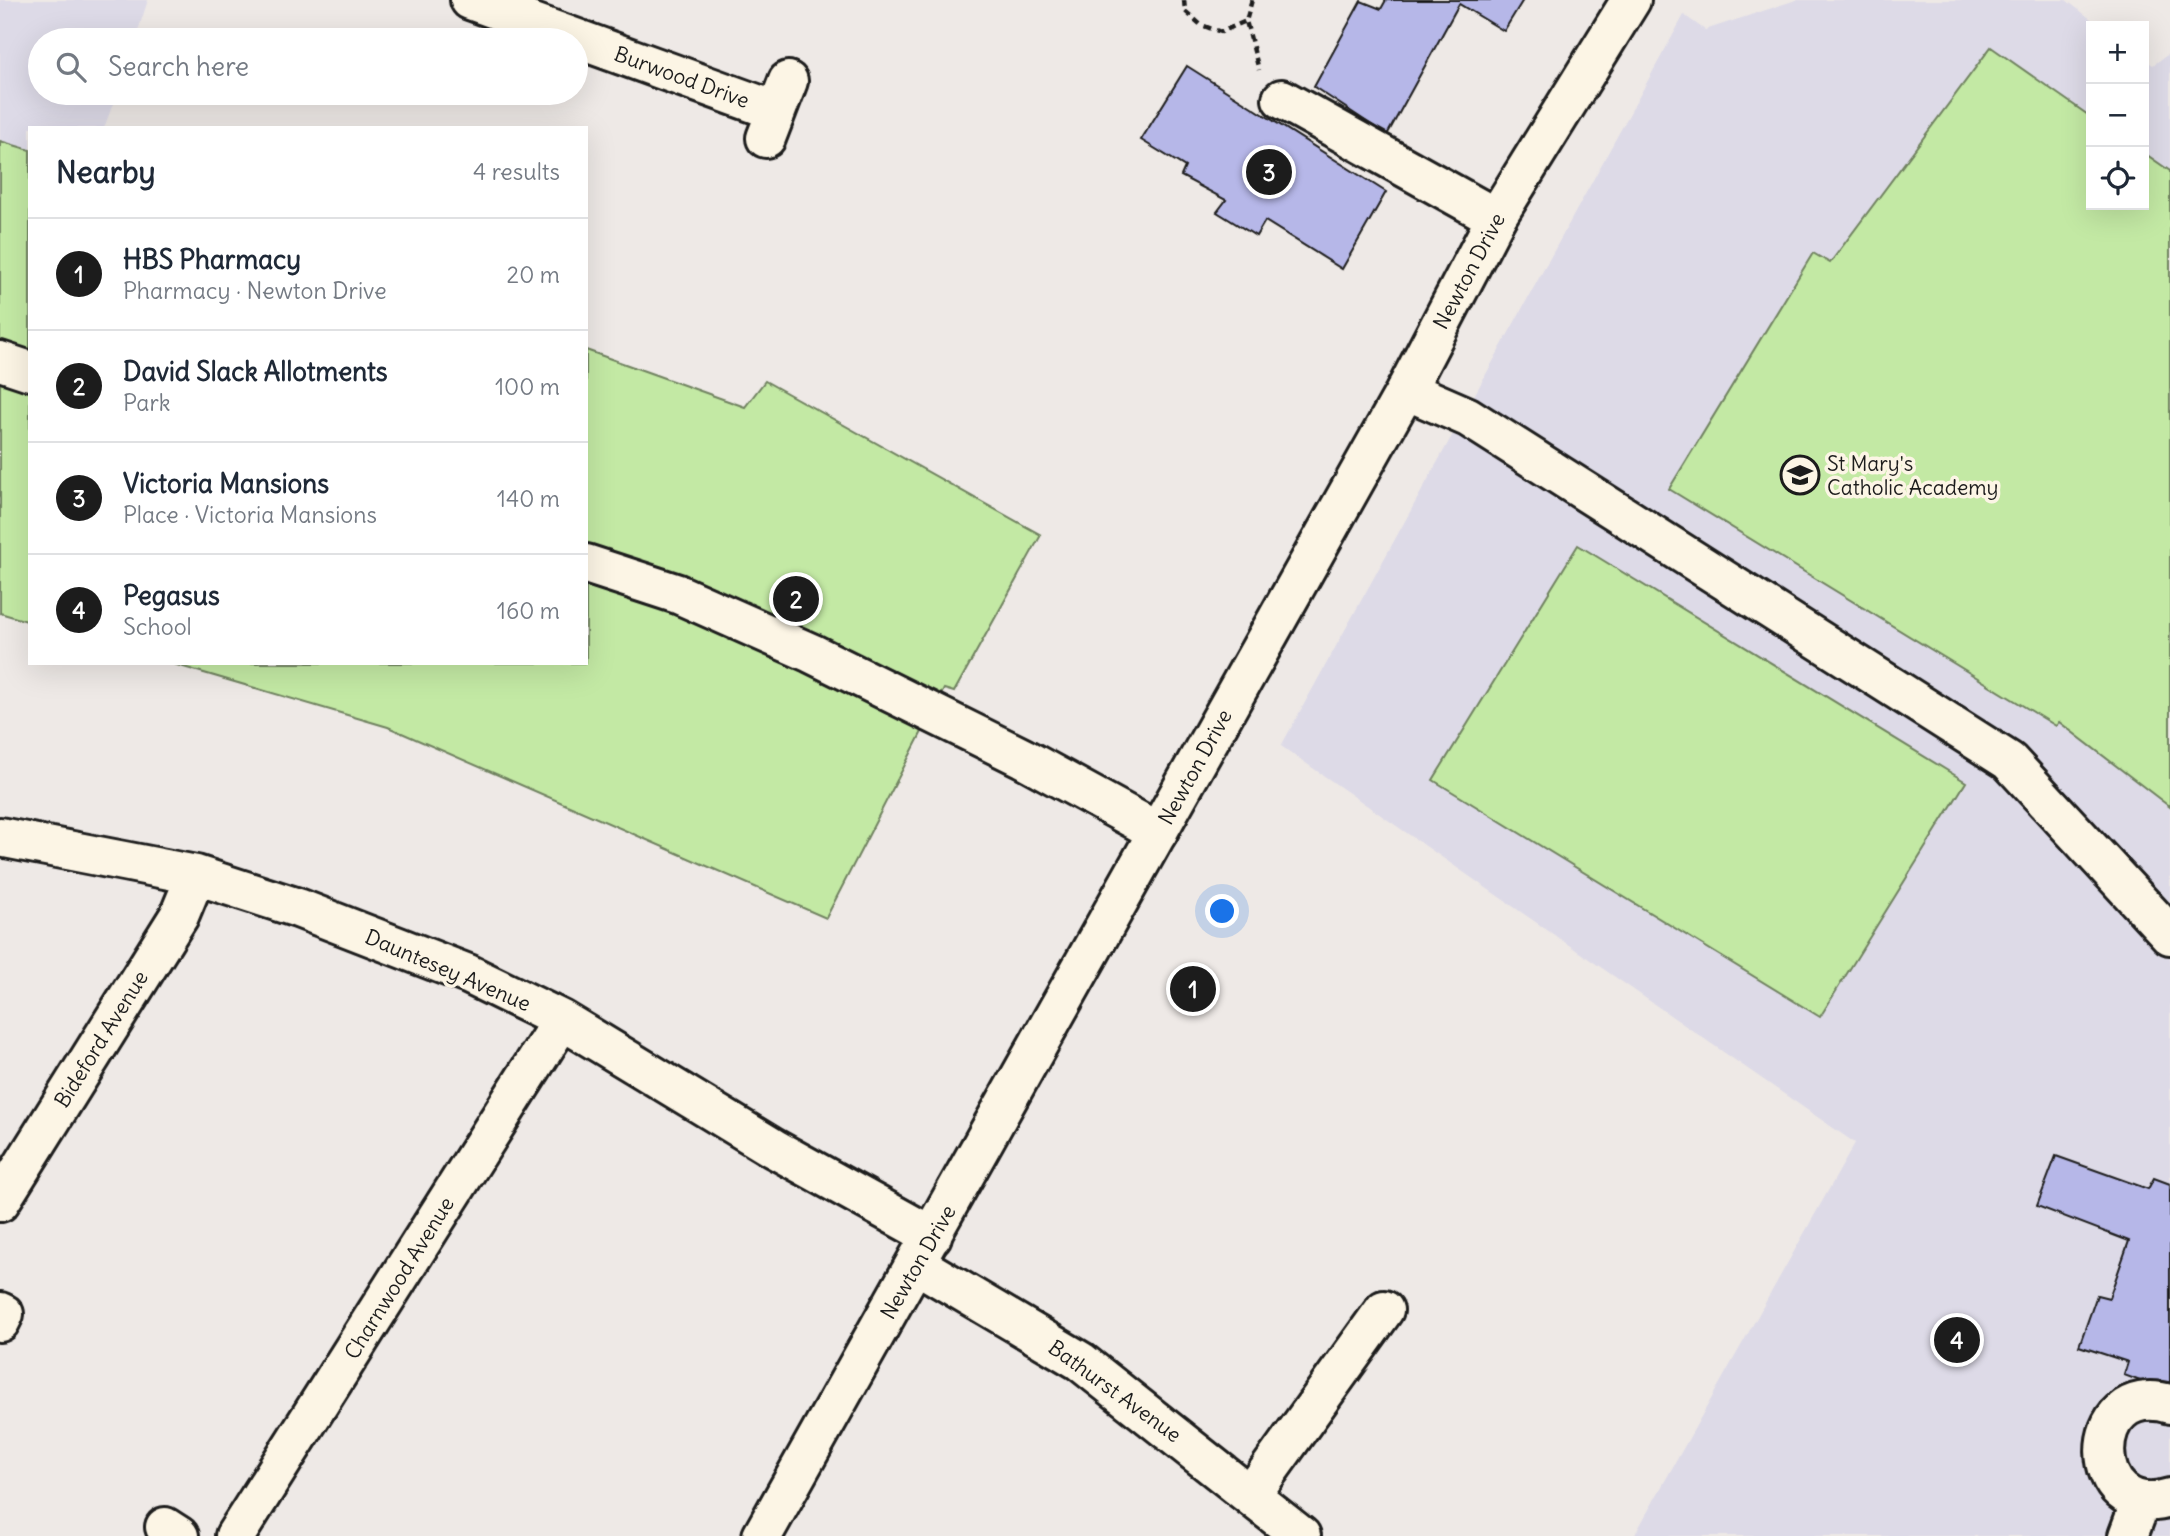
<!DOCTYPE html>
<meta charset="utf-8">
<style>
:root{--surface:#fff;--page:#f6f6f7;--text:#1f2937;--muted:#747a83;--line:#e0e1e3;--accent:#1c1c1c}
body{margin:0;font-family:Delius,sans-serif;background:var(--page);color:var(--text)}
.controls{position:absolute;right:21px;top:21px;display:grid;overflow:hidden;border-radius:0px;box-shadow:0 7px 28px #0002}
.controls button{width:63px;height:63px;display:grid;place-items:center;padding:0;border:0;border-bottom:2px solid var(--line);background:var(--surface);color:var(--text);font:35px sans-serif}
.you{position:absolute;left:1223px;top:912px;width:24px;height:24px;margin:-18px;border:5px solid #fff;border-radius:50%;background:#1a73e8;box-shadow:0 0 0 10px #1a73e833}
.badge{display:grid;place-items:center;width:46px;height:46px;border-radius:50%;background:var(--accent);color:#fff;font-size:23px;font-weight:700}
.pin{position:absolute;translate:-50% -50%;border:4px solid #fff;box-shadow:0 2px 7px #0006}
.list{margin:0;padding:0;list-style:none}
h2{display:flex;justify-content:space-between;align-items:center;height:91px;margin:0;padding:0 28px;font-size:30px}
h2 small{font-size:23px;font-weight:400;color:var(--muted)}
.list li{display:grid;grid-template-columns:46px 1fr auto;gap:21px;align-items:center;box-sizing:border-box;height:112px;padding:0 28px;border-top:2px solid var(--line)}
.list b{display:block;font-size:26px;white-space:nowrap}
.list p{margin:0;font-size:23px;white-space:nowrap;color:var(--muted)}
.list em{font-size:23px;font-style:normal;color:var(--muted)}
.icon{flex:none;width:38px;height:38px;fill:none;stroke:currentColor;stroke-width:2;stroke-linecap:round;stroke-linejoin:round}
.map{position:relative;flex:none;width:2170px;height:1536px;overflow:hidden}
.search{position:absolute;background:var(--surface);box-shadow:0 7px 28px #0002;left:28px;top:28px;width:560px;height:77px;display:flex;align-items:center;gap:18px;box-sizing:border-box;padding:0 24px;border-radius:38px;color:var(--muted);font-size:26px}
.panel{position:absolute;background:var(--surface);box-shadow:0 7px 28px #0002;left:28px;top:126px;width:560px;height:539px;border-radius:0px}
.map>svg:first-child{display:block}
.built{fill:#dddae7}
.green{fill:#c3e9a4;stroke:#708260;stroke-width:2}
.building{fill:#b6b7e8;stroke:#1c1c1c;stroke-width:2}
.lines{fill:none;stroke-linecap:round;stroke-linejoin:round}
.minor-casing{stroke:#1c1c1c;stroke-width:44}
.major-casing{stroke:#1c1c1c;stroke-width:44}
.path{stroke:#1c1c1c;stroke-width:4.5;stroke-dasharray:7 5;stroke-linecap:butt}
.minor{stroke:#fcf5e5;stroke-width:38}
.major{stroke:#fcf5e5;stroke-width:38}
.labels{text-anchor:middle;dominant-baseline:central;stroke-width:7;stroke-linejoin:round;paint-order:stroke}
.street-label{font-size:21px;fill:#1c1c1c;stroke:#fcf5e5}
.poi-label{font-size:21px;fill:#1c1c1c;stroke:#fcf5e5;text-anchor:start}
</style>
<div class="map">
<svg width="2170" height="1536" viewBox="0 0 2170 1536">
<rect width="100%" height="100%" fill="#eee9e6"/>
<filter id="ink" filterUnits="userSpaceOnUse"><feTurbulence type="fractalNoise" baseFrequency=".0143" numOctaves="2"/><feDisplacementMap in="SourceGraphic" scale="14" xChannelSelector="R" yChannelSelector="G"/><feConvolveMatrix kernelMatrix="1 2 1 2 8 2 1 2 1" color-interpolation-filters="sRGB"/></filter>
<g filter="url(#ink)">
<path class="built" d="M0,0H148L135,40H40V93H117L104,128H30V150L0,141Z
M1796,0H2066L2100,26H2091V205H2144V59L2153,65L2170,53V1536H1634L1855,1143L1281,746L1684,15L1705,30Z"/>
<path class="green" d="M1991,47L2091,117V205H2144V153L2170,171V807L2059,722L2056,726L1669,489L1813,253L1830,263Z
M0,141L30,150V622L0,613Z
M586,350L745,407L765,381L1041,535L954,692L944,689L826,918L388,727L170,663H586Z
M1578,545L1966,782L1820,1017L1433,780Z"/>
<path class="building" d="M1386,0H1523L1504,31L1459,4L1387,135L1314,87L1361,1L1381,9Z
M1187,66L1386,192L1342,269L1265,221L1256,236L1217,212L1226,200L1181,176L1185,167L1141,140Z
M2056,1156L2148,1189L2154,1178L2170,1184V1392L2124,1375L2128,1362L2079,1346L2097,1295L2109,1298L2129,1241L2037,1206Z"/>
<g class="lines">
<defs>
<path id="minor" d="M470,0L776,111
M1282,99L1496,218
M766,138L788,81
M0,361L30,371
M1406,390L1468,417L2009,761L2170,935
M586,564L678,594L811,653L1023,758L1158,832
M0,837L196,875L298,908L468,974L562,1020L773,1148L932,1236
M0,1202L179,916L196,875
M916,1264L1080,1361L1301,1536
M0,1312L4,1314L0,1322
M2170,1404C2082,1378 2085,1525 2170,1498
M1251,1495L1384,1310
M165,1527L179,1536
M235,1536L562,1020
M2128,1536L2141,1501"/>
<path id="major" d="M762,1536L1406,390L1496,218L1631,0"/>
</defs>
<use href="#minor" class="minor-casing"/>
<use href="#major" class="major-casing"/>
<path class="path" d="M1184,0L1185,11L1201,25L1221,32L1246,21
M1252,0L1246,21L1259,70"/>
<use href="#minor" class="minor"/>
<use href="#major" class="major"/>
</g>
</g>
<defs>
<symbol id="school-ring" viewBox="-11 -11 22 22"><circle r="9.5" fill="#fcf5e5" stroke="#1c1c1c" stroke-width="1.5"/><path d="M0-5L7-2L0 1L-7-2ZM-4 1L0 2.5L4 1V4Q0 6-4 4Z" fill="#1c1c1c"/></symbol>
</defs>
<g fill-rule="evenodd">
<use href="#school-ring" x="1778" y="453" width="44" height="44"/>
</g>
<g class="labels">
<g class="street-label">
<text transform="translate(682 77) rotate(20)">Burwood Drive</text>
<text transform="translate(1469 271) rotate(-62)">Newton Drive</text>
<text transform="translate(1195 767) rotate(-61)">Newton Drive</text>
<text transform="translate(448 970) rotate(23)">Dauntesey Avenue</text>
<text transform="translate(101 1039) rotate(-58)">Bideford Avenue</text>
<text transform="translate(918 1262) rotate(-60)">Newton Drive</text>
<text transform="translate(399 1278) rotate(-58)">Charnwood Avenue</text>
<text transform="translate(1115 1391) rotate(36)">Bathurst Avenue</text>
</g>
<g class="poi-label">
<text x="1827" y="463">St Mary's<tspan x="1827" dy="24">Catholic Academy</tspan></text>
</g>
</g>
</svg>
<div class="controls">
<button>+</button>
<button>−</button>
<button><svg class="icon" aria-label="locate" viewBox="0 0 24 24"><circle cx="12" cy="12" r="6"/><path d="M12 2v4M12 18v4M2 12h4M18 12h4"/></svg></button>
</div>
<div class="you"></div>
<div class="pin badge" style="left:1193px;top:989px">1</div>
<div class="pin badge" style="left:796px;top:599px">2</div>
<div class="pin badge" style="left:1269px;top:172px">3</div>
<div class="pin badge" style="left:1957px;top:1340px">4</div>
<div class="search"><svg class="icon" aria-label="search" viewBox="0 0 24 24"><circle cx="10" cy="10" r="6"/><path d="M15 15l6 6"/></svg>Search here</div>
<section class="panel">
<h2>Nearby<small>4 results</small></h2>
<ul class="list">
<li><span class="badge">1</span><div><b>HBS Pharmacy</b><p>Pharmacy · Newton Drive</p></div><em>20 m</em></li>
<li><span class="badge">2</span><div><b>David Slack Allotments</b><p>Park</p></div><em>100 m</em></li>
<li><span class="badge">3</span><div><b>Victoria Mansions</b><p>Place · Victoria Mansions</p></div><em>140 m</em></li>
<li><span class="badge">4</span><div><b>Pegasus</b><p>School</p></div><em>160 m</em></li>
</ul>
</section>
</div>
